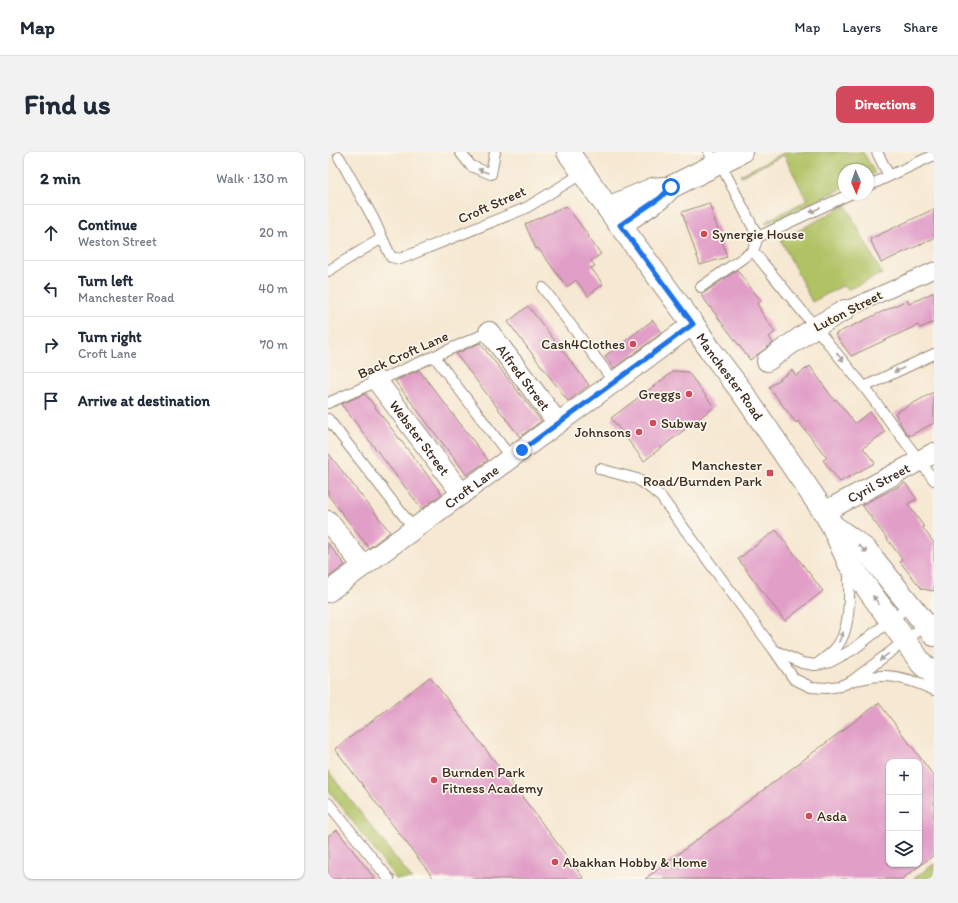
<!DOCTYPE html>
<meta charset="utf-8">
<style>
:root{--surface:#fff;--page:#f2f2f3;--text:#1f2937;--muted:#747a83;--line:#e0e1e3;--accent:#d1495b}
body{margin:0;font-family:Itim,sans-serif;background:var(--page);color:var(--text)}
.controls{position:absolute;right:12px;bottom:12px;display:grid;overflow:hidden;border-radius:8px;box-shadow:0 1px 3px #0004}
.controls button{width:36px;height:36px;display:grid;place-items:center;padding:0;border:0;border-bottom:1px solid var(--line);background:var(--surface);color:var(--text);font:20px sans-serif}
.compass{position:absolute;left:510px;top:12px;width:36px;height:36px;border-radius:50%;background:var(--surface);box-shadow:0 1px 3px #0004;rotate:178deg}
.stop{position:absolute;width:12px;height:12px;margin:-9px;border:3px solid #1a73e8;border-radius:50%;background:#fff}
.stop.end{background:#1a73e8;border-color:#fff;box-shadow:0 1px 4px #0008}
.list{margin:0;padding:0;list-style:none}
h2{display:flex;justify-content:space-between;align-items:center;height:52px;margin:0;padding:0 16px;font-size:17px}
h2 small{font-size:13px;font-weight:400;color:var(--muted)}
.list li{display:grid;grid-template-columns:26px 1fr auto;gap:12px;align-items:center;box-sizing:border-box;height:56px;padding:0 16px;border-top:1px solid var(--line)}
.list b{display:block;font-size:15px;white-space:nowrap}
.list p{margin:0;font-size:13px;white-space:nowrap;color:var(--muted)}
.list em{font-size:13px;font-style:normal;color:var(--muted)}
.icon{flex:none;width:22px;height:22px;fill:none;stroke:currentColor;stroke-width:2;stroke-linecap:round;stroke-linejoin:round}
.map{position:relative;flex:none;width:606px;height:727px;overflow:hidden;border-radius:8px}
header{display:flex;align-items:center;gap:24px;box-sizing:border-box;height:56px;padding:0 20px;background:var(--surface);border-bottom:1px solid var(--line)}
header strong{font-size:19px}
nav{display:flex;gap:22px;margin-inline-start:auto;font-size:14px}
.intro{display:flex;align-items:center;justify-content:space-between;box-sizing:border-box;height:96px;padding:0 24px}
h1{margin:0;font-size:28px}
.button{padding:10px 18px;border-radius:8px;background:var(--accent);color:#fff;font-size:14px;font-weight:700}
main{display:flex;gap:24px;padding:0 24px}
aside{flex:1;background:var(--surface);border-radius:8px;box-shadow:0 1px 3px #0004}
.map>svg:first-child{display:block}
.green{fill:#b1c265;stroke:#767642}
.building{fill:#e19ec7;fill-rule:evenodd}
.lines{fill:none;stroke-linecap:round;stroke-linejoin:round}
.service-casing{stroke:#988978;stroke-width:12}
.pedestrian-casing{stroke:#988978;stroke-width:17}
.minor-casing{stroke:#988978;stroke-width:22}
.tertiary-casing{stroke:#988978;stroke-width:24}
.secondary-casing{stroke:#988978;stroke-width:24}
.service{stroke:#fff;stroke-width:10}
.pedestrian{stroke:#fff;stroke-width:15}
.minor{stroke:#fff;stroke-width:20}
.tertiary{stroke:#fff;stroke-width:22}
.secondary{stroke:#fff;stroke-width:22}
.oneway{fill:#a79f9a}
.route{stroke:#1a73e8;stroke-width:5}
.poi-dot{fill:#d1495b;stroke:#fbf7ec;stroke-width:1.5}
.labels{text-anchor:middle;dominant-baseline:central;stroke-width:3.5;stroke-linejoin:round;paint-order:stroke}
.street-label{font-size:14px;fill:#3b2a1e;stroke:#fbf7ec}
.poi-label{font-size:14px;fill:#3b2a1e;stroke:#fbf7ec;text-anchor:start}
</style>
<header>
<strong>Map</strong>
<nav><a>Map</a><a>Layers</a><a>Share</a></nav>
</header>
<div class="intro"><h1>Find us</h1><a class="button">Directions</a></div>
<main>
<aside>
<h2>2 min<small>Walk · 130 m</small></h2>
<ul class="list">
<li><svg class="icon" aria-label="ahead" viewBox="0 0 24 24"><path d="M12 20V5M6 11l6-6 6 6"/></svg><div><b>Continue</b><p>Weston Street</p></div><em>20 m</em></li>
<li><svg class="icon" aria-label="left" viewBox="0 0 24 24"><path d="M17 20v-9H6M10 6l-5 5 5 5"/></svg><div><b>Turn left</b><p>Manchester Road</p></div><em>40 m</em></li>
<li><svg class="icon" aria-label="right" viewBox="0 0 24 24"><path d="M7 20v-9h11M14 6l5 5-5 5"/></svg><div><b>Turn right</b><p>Croft Lane</p></div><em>70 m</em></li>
<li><svg class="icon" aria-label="arrive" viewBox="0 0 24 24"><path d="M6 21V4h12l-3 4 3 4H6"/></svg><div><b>Arrive at destination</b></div></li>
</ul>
</aside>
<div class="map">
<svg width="606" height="727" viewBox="0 0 606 727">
<rect width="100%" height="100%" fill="#fbf7ec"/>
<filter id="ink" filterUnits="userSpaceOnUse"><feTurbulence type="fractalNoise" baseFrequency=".025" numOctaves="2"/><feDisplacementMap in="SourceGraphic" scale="8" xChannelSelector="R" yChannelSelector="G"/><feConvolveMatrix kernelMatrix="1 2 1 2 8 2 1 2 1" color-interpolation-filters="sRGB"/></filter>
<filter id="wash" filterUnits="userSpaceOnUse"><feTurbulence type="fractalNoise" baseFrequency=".012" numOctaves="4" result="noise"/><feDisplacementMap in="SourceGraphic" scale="16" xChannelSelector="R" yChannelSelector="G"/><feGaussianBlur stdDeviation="0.9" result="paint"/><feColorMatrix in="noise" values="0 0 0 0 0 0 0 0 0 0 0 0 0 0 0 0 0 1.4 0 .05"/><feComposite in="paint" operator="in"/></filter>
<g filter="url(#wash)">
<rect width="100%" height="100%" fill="#f6e8d2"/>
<path class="green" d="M458,0H535L547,21L540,24V18H516V36L438,72L437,70L479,48L456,3L413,24L412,23Z
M518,53L554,122L521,137L514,134L484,150L453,88Z
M0,619L84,727H68L0,637Z
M606,712V727H585Z"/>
<g id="blocks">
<path class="building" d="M381,51L399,105L372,113L354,60Z
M238,54L261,84L260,85L273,102L263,109L267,114L263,116L275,132L260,144L248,128L239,135L210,96L208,97L197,72Z
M606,57V86L553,111L542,87Z
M409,118L433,149L429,152L433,158H432L447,180L441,185L445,191L422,208L373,143Z
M606,140V170L592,176L590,173L523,204L507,182L579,148L581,152Z
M200,154L261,233L240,249L180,170Z
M325,168L334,181L286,216L277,204Z
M152,191L213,269L192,285L128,202Z
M482,214L506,248L508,247L527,271L542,260L557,280L535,296L547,311L512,330L495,308L499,306L470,269L468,271L441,235L464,218L468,224Z
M91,218L160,308L139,323L67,229Z
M346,219L360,220L386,255L316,309L283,266Z
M606,240V271L581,284L576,278L567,261Z
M37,242L114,342L94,357L13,252Z
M0,301L62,380L41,396L0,343Z
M577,331L589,347L580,352L596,375L595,376L606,391V439L594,437L572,410L574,407L534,353Z
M448,378L495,439L457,469L410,407Z
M0,391L17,413L0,426Z
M102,525L205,659L256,727H106L7,597Z
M551,551L606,624V703L574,727H317ZM561,610H591V712H561Z
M9,678L47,727H0V684Z"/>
</g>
</g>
<g filter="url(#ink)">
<use href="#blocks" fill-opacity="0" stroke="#988978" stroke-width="1"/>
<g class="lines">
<defs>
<path id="service" d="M132,0L143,14L163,22L167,0
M381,0L388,13
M549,0L561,24
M11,5L45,66L63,105L72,107L198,56L255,21
M392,11L430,85L425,99L536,235L606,328
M540,34L606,3
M430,85L522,42
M0,119L54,86
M373,135L425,99
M215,136L286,230
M106,204L183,306
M536,235L606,202
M0,251L161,180
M0,267L86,377
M272,317L309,327L321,335L333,345L446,498L466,527L483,535L498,536L512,534L524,529L598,473
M448,499L474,511L487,513L502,510L526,497L582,453
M489,512C494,508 501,503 506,498C524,480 521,442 521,418
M527,528C535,527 544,524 552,524C571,523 589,530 606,538
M0,651L61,727"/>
<path id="pedestrian" d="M517,158L606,118"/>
<g id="minor">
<path id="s1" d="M161,180L230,271"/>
<path d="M439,209L487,175L517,158"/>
<path id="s2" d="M49,229L134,342"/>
<path id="s3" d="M496,360L606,301"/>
<path d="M0,369L35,414"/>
<path id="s4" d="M0,440L365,172"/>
</g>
<path id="tertiary" d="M280,56L325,37L335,36
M292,73L332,46L343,35L413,0"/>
<g id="secondary">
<path id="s5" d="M240,0L292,73L365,172L383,199L414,240L496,360L504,373L521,411L594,512L606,522"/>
<path d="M505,374L538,398L606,483"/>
</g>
</defs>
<use href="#service" class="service-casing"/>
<use href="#pedestrian" class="pedestrian-casing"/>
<use href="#minor" class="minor-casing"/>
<use href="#tertiary" class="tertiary-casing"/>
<use href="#secondary" class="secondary-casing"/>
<use href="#service" class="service"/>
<use href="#pedestrian" class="pedestrian"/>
<use href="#minor" class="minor"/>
<use href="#tertiary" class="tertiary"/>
<use href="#secondary" class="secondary"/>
</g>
<defs><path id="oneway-solid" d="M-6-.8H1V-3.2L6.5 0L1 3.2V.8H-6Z"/></defs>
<g class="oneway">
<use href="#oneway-solid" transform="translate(155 19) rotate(-159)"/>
<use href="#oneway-solid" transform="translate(487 58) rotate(155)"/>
<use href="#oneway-solid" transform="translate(512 205) rotate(50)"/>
<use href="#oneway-solid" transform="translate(571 218) rotate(155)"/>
<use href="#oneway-solid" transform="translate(535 397) rotate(40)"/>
<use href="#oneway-solid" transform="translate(548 448) rotate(-126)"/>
<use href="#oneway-solid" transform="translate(513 485) rotate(-67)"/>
<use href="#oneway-solid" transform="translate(556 505) rotate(143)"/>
</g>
</g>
<g class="lines" filter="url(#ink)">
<path class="route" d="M194,298L365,172L292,73L332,46L343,35"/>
</g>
<g class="poi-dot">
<circle cx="376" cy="82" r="4"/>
<circle cx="305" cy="192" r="4"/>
<circle cx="361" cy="242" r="4"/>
<circle cx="325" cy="271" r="4"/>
<circle cx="311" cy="280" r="4"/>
<rect x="438" y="317" width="8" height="8" rx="2"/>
<circle cx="106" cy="628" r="4"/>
<circle cx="481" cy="664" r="4"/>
<circle cx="227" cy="710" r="4"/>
</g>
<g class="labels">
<g class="street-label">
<text transform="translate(164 53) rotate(-24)">Croft Street</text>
<text transform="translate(520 159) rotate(-27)">Luton Street</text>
<text transform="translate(75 203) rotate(-24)">Back Croft Lane</text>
<text stroke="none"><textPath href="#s5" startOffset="277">Manchester Road</textPath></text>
<text stroke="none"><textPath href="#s1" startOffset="57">Alfred Street</textPath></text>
<text stroke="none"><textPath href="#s2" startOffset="71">Webster Street</textPath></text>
<text stroke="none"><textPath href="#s3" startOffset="62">Cyril Street</textPath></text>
<text stroke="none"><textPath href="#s4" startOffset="178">Croft Lane</textPath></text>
</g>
<g class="poi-label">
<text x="384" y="82">Synergie House</text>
<text x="297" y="192" text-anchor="end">Cash4Clothes</text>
<text x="353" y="242" text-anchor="end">Greggs</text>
<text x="333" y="271">Subway</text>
<text x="303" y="280" text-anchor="end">Johnsons</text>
<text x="434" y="313" text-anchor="end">Manchester<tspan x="434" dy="16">Road/Burnden Park</tspan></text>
<text x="114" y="620">Burnden Park<tspan x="114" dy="16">Fitness Academy</tspan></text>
<text x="489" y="664">Asda</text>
<text x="235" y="710">Abakhan Hobby &amp; Home</text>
</g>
</g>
</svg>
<div class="controls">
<button>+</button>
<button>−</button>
<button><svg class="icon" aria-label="layers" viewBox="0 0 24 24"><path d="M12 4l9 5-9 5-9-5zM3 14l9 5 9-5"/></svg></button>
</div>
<svg class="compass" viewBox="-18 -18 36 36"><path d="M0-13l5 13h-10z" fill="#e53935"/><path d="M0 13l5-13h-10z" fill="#747a83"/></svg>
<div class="stop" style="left:343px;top:35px"></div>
<div class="stop end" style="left:194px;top:298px"></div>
</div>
</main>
